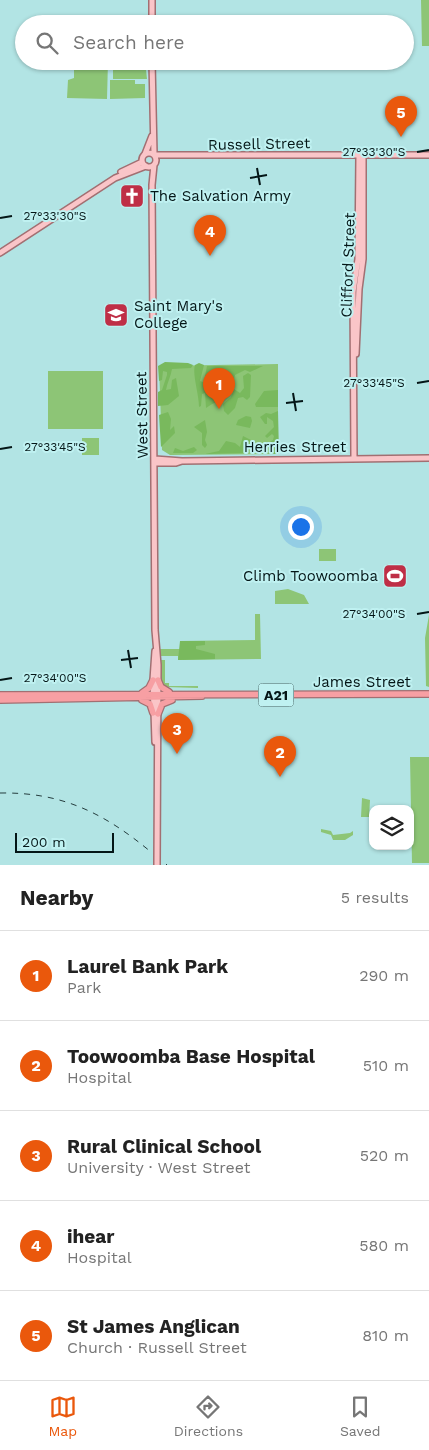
<!DOCTYPE html>
<meta charset="utf-8">
<style>
:root{--surface:#fff;--page:#f2f2f2;--text:#222;--muted:#767676;--line:#e0e0e0;--accent:#ea580c}
body{margin:0;font-family:"Work Sans",sans-serif;background:var(--page);color:var(--text)}
.controls{position:absolute;right:15px;bottom:15px;display:grid;overflow:hidden;border-radius:10px;box-shadow:0 1px 4px #0004}
.controls button{width:45px;height:45px;display:grid;place-items:center;padding:0;border:0;border-bottom:1px solid var(--line);background:var(--surface);color:var(--text);font:25px sans-serif}
.scale{position:absolute;left:15px;bottom:12px;width:99px;box-sizing:border-box;padding-left:5px;border:2px solid #041617;border-top:0;font-size:14px;line-height:18px;white-space:nowrap;color:#041617;-webkit-text-stroke:4px #bff1f1;paint-order:stroke}
.you{position:absolute;left:300px;top:526px;width:18px;height:18px;margin:-12px;border:4px solid #fff;border-radius:50%;background:#1a73e8;box-shadow:0 0 0 8px #1a73e833}
.badge{display:grid;place-items:center;width:32px;height:32px;border-radius:50%;background:var(--accent);color:#fff;font-size:16px;font-weight:700}
.pin{position:absolute;translate:-50% -41px;filter:drop-shadow(0 1px 2px #0008)}
.pin::after{content:'';position:absolute;top:26px;width:18px;height:15px;background:inherit;clip-path:polygon(0 0,100% 0,50% 100%)}
.list{margin:0;padding:0;list-style:none}
h2{display:flex;justify-content:space-between;align-items:center;height:65px;margin:0;padding:0 20px;font-size:21px}
h2 small{font-size:16px;font-weight:400;color:var(--muted)}
.list li{display:grid;grid-template-columns:32px 1fr auto;gap:15px;align-items:center;box-sizing:border-box;height:90px;padding:0 20px;border-top:1px solid var(--line)}
.list b{display:block;font-size:19px;white-space:nowrap}
.list p{margin:0;font-size:16px;white-space:nowrap;color:var(--muted)}
.list em{font-size:16px;font-style:normal;color:var(--muted)}
.icon{flex:none;width:28px;height:28px;fill:none;stroke:currentColor;stroke-width:2;stroke-linecap:round;stroke-linejoin:round}
.map{position:relative;flex:none;width:429px;height:865px;overflow:hidden}
.search{position:absolute;background:var(--surface);box-shadow:0 1px 4px #0004;left:15px;right:15px;top:15px;height:55px;display:flex;align-items:center;gap:12px;box-sizing:border-box;padding:0 18px;border-radius:28px;color:var(--muted);font-size:19px}
.sheet{height:515px;background:var(--surface)}
nav{display:flex;justify-content:space-around;align-items:center;box-sizing:border-box;height:70px;border-top:1px solid var(--line);background:var(--surface);font-size:14px;color:var(--muted)}
nav a{display:grid;justify-items:center;gap:2px}
nav .on{color:var(--accent)}
.map>svg:first-child{display:block}
.green{fill:#8dc576}
.forest{fill:#79b95d}
.lines{fill:none;stroke-linecap:round;stroke-linejoin:round}
.major-casing{stroke:#a26f72;stroke-width:8}
.highway-casing{stroke:#a26f72;stroke-width:8}
.major{stroke:#fac5c8;stroke-width:5}
.highway{stroke:#f79fa3;stroke-width:5.5}
.rail{stroke:#253d3e;stroke-width:1;stroke-dasharray:6 6;stroke-linecap:butt}
.ticks{fill:none;stroke:#041617;stroke-width:2}
.labels{text-anchor:middle;dominant-baseline:central;stroke-width:4;stroke-linejoin:round;paint-order:stroke}
.shield{fill:#bff1f1;stroke:#3c5858;stroke-width:1}
.shield-label{font-size:14px;font-weight:bold;fill:#041617}
.street-label{font-size:15px;fill:#041617;stroke:#bff1f1}
.poi-label{font-size:15px;fill:#041617;stroke:#bff1f1;text-anchor:start}
.ticks-label{font-size:12px;text-anchor:middle;fill:#041617;stroke:#bff1f1;stroke-width:4;stroke-linejoin:round;paint-order:stroke}
</style>
<div class="map">
<svg width="429" height="865" viewBox="0 0 429 865">
<rect width="100%" height="100%" fill="#b2e4e4"/>
<path class="green" d="M421,0H429V46H422Z
M74,61H108L107,99L67,98L68,80L74,78Z
M113,61H145L147,79H113Z
M110,80H135V84H145V98L110,99Z
M278,364V454L170,455L162,450L159,366Z
M48,371H103V429H48Z
M82,438H99V455H82Z
M319,549H336V561H319Z
M288,589L304,595L309,604H275V591Z
M255,614H260L261,659L178,660V656H160V649H180V641L255,640Z
M429,615V687L426,686L425,638Z
M161,660H165V683H169V686H198V688L165,687L161,680Z
M410,757H429V863H412Z
M362,798L370,800L369,817H361Z
M321,829L331,831L333,835L350,833L353,831V835L345,840H333L331,835L321,832Z"/>
<path class="forest" d="M165,362L188,363L193,365L191,368L172,369C171,376 167,383 166,390L171,389L172,380L176,378L179,396L168,405L158,406V392L162,390L167,375V372L163,371L162,380L159,381L158,366Z
M199,363L204,365L200,381L206,383L209,380L205,376L207,366H263L250,372L245,370L235,375L234,379L223,377L219,382L221,390L226,393L227,389H230L228,394C221,400 213,403 206,408L205,393L202,394L201,406L199,407C199,394 192,374 195,365Z
M248,373L251,375L250,397L247,400L243,397L238,398L235,408L228,415L224,411L223,404L231,397L234,389L240,393L244,388L243,376Z
M278,390V407H256L255,404L264,391Z
M278,411L279,454H269L267,444L273,440L274,436L272,434L267,438L265,436L274,427L273,421L267,417V424H265L260,417L266,413L271,414Z
M168,412L171,419L170,430L174,426L175,433L161,447L159,415Z
M246,416L251,417L252,421L250,428L236,425L238,420Z
M205,420L207,432L205,440L207,445L205,448L202,445V433L194,427Z
M243,436L253,441L252,444L245,446L243,453L205,454L219,451L226,441L235,443L240,447Z
M194,447L197,450L193,453H173L175,448L183,451Z
M180,641H205V645L196,646V649L215,654V659L178,660Z"/>
<g class="lines">
<defs>
<path id="major" d="M152,24V0
M152,61L154,154
M142 160a7 7 0 1 1 14 0a7 7 0 1 1-14 0Z
M145,154L152,136
M155,155H429
M154,165L152,185L155,630L158,665L157,865
M121,172L142,162
M0,253L115,178L146,166
M356,354L359,289L363,259V156
M155,459L182,461L429,458
M354,459L353,292L358,259L359,156
M155,463H176L182,461
M155,651L153,680L155,742"/>
<path id="highway" d="M158,680L161,687L169,692
M142,693L149,688L153,680
M0,695L429,694
M0,700L202,696
M142,700L150,704L153,713
M158,714L162,704L172,700"/>
</defs>
<use href="#major" class="major-casing"/>
<use href="#highway" class="highway-casing"/>
<use href="#major" class="major"/>
<use href="#highway" class="highway"/>
<path class="rail" d="M0,793C62,792 104,813 151,852
M166,864L167,865"/>
</g>
<path class="ticks" d="M417,152L429,150M257,168L260,185M250,178L267,175M0,218L12,216M417,383L429,381M293,393L296,411M286,403L303,401M0,449L12,447M417,614L429,612M128,650L131,668M121,660L138,658M0,680L12,678"/>
<defs>
<symbol id="church-square" viewBox="-11 -11 22 22"><rect x="-9" y="-9" width="18" height="18" rx="4" fill="#bf2e46" stroke="#bff1f1"/><path d="M-1.2-6h2.4v3.5h3.3v2.4h-3.3V6h-2.4V-.1h-3.3v-2.4h3.3Z" fill="#fff"/></symbol>
<symbol id="school-square" viewBox="-11 -11 22 22"><rect x="-9" y="-9" width="18" height="18" rx="4" fill="#bf2e46" stroke="#bff1f1"/><path d="M0-5L7-2L0 1L-7-2ZM-4 1L0 2.5L4 1V4Q0 6-4 4Z" fill="#fff"/></symbol>
<symbol id="stadium-square" viewBox="-11 -11 22 22"><rect x="-9" y="-9" width="18" height="18" rx="4" fill="#bf2e46" stroke="#bff1f1"/><path d="M0-5a6.5 5 0 1 0 0 10a6.5 5 0 1 0 0-10ZM-3.5-1.8h7v3.6h-7Z" fill="#fff"/></symbol>
</defs>
<g fill-rule="evenodd">
<use href="#church-square" x="118" y="182" width="28" height="28"/>
<use href="#school-square" x="102" y="301" width="28" height="28"/>
<use href="#stadium-square" x="381" y="562" width="28" height="28"/>
</g>
<g class="labels">
<rect class="shield" x="258.5" y="683.5" width="35" height="23" rx="4"/>
<g class="shield-label">
<text x="276" y="695">A21</text>
</g>
<g class="street-label">
<text transform="translate(259 144) rotate(-1)">Russell Street</text>
<text transform="translate(348 265) rotate(-88)">Clifford Street</text>
<text transform="translate(142 415) rotate(-91)">West Street</text>
<text x="295" y="447">Herries Street</text>
<text x="362" y="682">James Street</text>
</g>
<g class="poi-label">
<text x="150" y="196">The Salvation Army</text>
<text x="134" y="306">Saint Mary's<tspan x="134" dy="17">College</tspan></text>
<text x="378" y="576" text-anchor="end">Climb Toowoomba</text>
</g>
</g>
<g class="ticks-label">
<text x="374" y="156">27°33'30"S</text>
<text x="55" y="220">27°33'30"S</text>
<text x="374" y="387">27°33'45"S</text>
<text x="55" y="451">27°33'45"S</text>
<text x="374" y="618">27°34'00"S</text>
<text x="55" y="682">27°34'00"S</text>
</g>
</svg>
<div class="controls">
<button><svg class="icon" aria-label="layers" viewBox="0 0 24 24"><path d="M12 4l9 5-9 5-9-5zM3 14l9 5 9-5"/></svg></button>
</div>
<div class="scale">200 m</div>
<div class="you"></div>
<div class="pin badge" style="left:219px;top:409px">1</div>
<div class="pin badge" style="left:280px;top:777px">2</div>
<div class="pin badge" style="left:177px;top:754px">3</div>
<div class="pin badge" style="left:210px;top:256px">4</div>
<div class="pin badge" style="left:401px;top:137px">5</div>
<div class="search"><svg class="icon" aria-label="search" viewBox="0 0 24 24"><circle cx="10" cy="10" r="6"/><path d="M15 15l6 6"/></svg>Search here</div>
</div>
<section class="sheet">
<h2>Nearby<small>5 results</small></h2>
<ul class="list">
<li><span class="badge">1</span><div><b>Laurel Bank Park</b><p>Park</p></div><em>290 m</em></li>
<li><span class="badge">2</span><div><b>Toowoomba Base Hospital</b><p>Hospital</p></div><em>510 m</em></li>
<li><span class="badge">3</span><div><b>Rural Clinical School</b><p>University · West Street</p></div><em>520 m</em></li>
<li><span class="badge">4</span><div><b>ihear</b><p>Hospital</p></div><em>580 m</em></li>
<li><span class="badge">5</span><div><b>St James Anglican</b><p>Church · Russell Street</p></div><em>810 m</em></li>
</ul>
</section>
<nav>
<a class="on"><svg class="icon" aria-label="map" viewBox="0 0 24 24"><path d="M3 6l6-2 6 2 6-2v14l-6 2-6-2-6 2zM9 4v14M15 6v14"/></svg>Map</a>
<a><svg class="icon" aria-label="directions" viewBox="0 0 24 24"><path d="M12 3l9 9-9 9-9-9zM9 14v-3h6M13 9l2 2-2 2"/></svg>Directions</a>
<a><svg class="icon" aria-label="saved" viewBox="0 0 24 24"><path d="M7 4h10v16l-5-4-5 4z"/></svg>Saved</a>
</nav>
